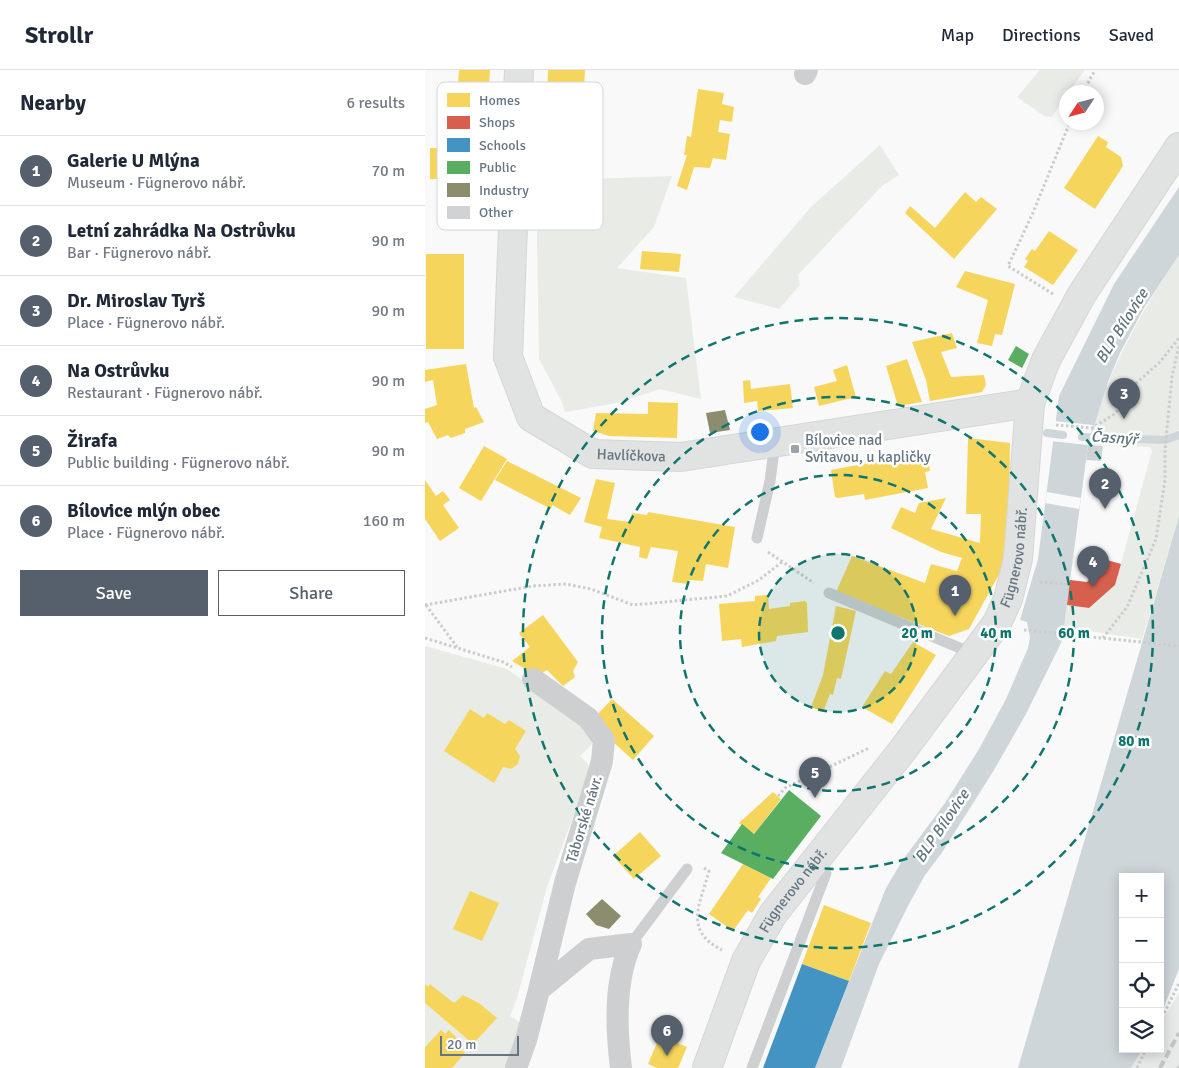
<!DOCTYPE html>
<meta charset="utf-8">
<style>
:root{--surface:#fff;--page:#f2f2f3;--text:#1f2937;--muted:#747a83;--line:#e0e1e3;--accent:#56606c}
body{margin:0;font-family:Signika,sans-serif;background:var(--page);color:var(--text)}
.controls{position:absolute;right:15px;bottom:15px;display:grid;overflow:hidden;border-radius:0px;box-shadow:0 2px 12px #0003}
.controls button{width:45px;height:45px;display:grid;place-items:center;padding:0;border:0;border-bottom:1px solid var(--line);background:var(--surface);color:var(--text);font:25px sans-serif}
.compass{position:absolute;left:634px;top:15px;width:45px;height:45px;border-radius:50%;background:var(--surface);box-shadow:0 2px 12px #0003;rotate:234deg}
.scale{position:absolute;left:15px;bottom:12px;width:79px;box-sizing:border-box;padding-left:5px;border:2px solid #657683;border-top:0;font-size:14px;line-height:18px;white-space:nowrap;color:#657683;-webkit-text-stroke:4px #fff;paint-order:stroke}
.you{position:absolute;left:334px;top:361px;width:18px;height:18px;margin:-12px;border:4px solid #fff;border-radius:50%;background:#1a73e8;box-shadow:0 0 0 8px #1a73e833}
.badge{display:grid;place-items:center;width:32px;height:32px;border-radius:50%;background:var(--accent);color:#fff;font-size:16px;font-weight:700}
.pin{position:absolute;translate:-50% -41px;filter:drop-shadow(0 1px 2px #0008)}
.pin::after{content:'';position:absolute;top:26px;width:18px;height:15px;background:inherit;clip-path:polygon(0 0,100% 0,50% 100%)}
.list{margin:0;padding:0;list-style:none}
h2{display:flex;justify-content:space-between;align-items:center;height:65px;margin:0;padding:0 20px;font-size:21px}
h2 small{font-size:16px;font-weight:400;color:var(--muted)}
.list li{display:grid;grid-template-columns:32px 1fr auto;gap:15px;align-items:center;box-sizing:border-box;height:70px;padding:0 20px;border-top:1px solid var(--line)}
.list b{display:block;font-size:19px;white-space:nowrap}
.list p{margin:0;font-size:16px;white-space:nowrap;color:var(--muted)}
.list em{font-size:16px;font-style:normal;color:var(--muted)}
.actions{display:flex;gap:10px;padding:15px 20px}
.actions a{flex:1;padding:11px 0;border:1px solid var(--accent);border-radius:0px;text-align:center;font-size:18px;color:var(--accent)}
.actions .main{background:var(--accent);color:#fff}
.icon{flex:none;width:28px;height:28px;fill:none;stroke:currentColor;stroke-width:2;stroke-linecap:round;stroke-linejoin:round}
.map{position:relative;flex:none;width:754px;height:998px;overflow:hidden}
header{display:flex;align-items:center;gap:30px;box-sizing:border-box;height:70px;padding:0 25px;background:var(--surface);border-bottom:1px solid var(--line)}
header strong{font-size:24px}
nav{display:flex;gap:28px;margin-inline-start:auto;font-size:18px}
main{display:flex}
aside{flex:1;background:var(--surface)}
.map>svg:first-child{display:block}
.built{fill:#e8e9e9}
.green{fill:#e8ebe6}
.water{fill:#ced6d9}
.pier{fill:#f9f9f9}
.homes{fill:#f6d55c}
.shops{fill:#d6604d}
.schools{fill:#4393c3}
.public{fill:#5aae61}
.industry{fill:#8c8c6e}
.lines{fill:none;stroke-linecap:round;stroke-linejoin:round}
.stream{stroke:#ced6d9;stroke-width:8}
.building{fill:#d0d2d3}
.secondary-casing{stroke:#d5d6d7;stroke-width:30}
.path{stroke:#cbcccd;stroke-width:3;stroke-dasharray:2.5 2.5;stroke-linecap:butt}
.lane{stroke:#cecfd0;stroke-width:11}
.street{stroke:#cecfd0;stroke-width:22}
.secondary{stroke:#e1e2e2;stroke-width:28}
.rail{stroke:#c3c5c6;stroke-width:4;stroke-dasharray:8 4;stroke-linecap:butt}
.ring{fill:none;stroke:#0f766e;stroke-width:2.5;stroke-dasharray:9 6}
.poi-dot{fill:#99a4ac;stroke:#fff;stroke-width:2}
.labels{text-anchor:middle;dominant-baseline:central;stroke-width:5;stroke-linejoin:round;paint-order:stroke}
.poi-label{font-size:15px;fill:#657683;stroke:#fff;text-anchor:start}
.street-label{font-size:15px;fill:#657683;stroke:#fff}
.water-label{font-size:16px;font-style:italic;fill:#60757c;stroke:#fff}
.key{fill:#fff;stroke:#d1d6da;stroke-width:1}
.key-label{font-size:14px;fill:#657683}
.centre{fill:#0f766e;stroke:#fff;stroke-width:2.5}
.ring-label{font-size:15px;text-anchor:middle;font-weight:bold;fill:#0f766e;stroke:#fff;stroke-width:5;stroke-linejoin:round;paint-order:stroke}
</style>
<header>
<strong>Strollr</strong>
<nav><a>Map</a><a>Directions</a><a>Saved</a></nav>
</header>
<main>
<aside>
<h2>Nearby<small>6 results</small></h2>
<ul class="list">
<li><span class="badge">1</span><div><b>Galerie U Mlýna</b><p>Museum · Fügnerovo nábř.</p></div><em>70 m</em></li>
<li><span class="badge">2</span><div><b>Letní zahrádka Na Ostrůvku</b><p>Bar · Fügnerovo nábř.</p></div><em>90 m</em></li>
<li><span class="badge">3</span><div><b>Dr. Miroslav Tyrš</b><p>Place · Fügnerovo nábř.</p></div><em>90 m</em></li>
<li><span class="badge">4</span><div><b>Na Ostrůvku</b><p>Restaurant · Fügnerovo nábř.</p></div><em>90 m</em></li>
<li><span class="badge">5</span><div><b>Žirafa</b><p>Public building · Fügnerovo nábř.</p></div><em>90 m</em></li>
<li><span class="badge">6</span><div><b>Bílovice mlýn obec</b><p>Place · Fügnerovo nábř.</p></div><em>160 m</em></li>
</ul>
<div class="actions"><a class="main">Save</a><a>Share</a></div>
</aside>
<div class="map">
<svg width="754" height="998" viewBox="0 0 754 998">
<rect width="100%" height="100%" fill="#f9f9f9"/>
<path class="built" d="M754,923V998H706L719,979H735V954Z"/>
<path class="green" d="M615,0H660L644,22H642L641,26L627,47L619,46L592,27Z
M455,75L474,105L457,116L373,205L375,215L354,239L309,227L386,137Z
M247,106L229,157L192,198L261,208L276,329L235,319L192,333L140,342L137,332L114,289L111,111Z
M754,185V446L717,569L638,557L642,535L664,538L690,515L727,381L725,377L663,375C683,300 712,249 754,185Z
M0,576L82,599L159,654L165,662L167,674L155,686L163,694L164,704L122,817L92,928L85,946L97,954L82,998H0Z"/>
<path class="water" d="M754,117V185L719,238L695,283L683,312L663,375L637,571L601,644L569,700L516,784L500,805L484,834L454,894L416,998H390L461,818L477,791L520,733L554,679L581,629L603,578L605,568L602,552L595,550L613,489L634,326L689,214Z
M754,446V899L735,947V807H698V979H718L706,998H593Z"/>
<path class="pier" d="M629,351L668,355L663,375L626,371Z
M622,422L656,428L654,439L620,433Z"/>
<path class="homes" d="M34,0H65L64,15L33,14Z
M123,0H160L157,58L121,56Z
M273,19L299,23L297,34L309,37L307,52L295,50L293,62L305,64L301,90L288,88L285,98L269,97L262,120L252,116L262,85H259L262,66L266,67Z
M673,66L683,72L681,77L696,87L698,96L670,139L639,118Z
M19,67H41L40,109H5V78H19Z
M540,122L551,132L556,127L572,139L529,189L480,143L485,136L510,158Z
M624,161L653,180L628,215L599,197L603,191L600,189L607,179L610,181Z
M217,181L256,184L254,202L215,199Z
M1,184H39V279H1Z
M540,201L590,214L577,265L570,264L567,276L552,273L563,230L531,217Z
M527,263L532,278L516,282L526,307L559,305L561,315L557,322L505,331L501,310L487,272Z
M482,289L497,332L473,336L461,296Z
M41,294L49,338L51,337L59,352L40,359V363L26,368L23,365L12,369L3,352L0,353V339L12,335L8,310L0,312V300Z
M422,295L431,327L394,336L389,317L412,311L408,300Z
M325,310L326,319L365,314L368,338L333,341L332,331L319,333L318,311Z
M223,332L253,333L252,368L184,366L168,361L171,343L223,344Z
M543,368L585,373L584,433L577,499L544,559L524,566L411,522L427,486L500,513L506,494L532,501L537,488L516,482L466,458L476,437L490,443L494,433L521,428L506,459L555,473L556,444H541Z
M59,376L82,389L56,431L34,418Z
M502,382L505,401L500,402L503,418L440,430L439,424L413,428L410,427L406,400Z
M82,391L156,428L145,445L127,435L126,439L70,410Z
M171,409L190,413L182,449L205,452L207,443L222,445L223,442L310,457L303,498L281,494L278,511L264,510V514L247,512L253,481L226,477L222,489L214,487L215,477L174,468L177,457L159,452Z
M0,410L11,426L18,421L25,430L18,435L34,458L15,471L0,449Z
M343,525L344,539L365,536V533L380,531L382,533L383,562L352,566L351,571L317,577L316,569L297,571L294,534L330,531V526Z
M411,536L431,541L416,609L412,608L408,625L405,624L398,642L386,637L398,605Z
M118,545L153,592L148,601L150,607L138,616L122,600L112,606L87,591L105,577L94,563Z
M488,572L511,585L467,654L437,637L460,601L466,604Z
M187,629L229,666L208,690L178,663L170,647Z
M45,639L59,648L62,643L80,654L84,650L101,661L90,679L95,686L93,694L86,699L78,697L69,713L19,681Z
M348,722L356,729L329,764L314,753Z
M215,762L236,786L209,809L188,786Z
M318,794L346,808L333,827L336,829L327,843L323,840L308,861L284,844Z
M45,821L74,833L57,871L28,859Z
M399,835L446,853L424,911L377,894Z
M0,914L3,917L5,914L29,933L38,925L54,933L72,948L48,974L0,933Z
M16,960L20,964L24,960L33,969L29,973L40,983L27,998H0V977Z
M235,966L262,977L253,998H232L223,994Z"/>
<path class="shops" d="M675,488L696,494L690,515L664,538L642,535L645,510L662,512L670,504Z"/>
<path class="schools" d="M377,894L424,911L390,998H338Z"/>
<path class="public" d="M591,276L604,284L597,298L583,290Z
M364,720L396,746L348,809L296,783L317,754L329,764Z"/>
<path class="industry" d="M300,340L305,360L285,363L281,343Z
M177,829L196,846L184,859L171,855L161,844Z"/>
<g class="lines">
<path class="stream" d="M622,363L638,365
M657,367L740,370L754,365"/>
</g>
<path class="building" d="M663,375L678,376L676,391L661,390Z"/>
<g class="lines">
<defs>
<g id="secondary">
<path id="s1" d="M94,0L83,287L106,347L168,384L256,387L605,333"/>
<path id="s2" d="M282,998L321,891L348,844L477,681L572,553L583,529L593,489L605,333L621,290L657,224L754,77"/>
</g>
</defs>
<use href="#secondary" class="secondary-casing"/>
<path class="path" d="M658,22L670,0
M628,224L583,196L607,145L645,52
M631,355L667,358L691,343L709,315L735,292L754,268
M343,482L389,513
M615,512L644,514
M0,535L108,516L141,514L166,519L208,535L302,526L334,510L357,492
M1,535L32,577
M599,560L754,576
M0,568L78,592L87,597
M678,568L702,537L731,469L740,410V380L747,307L754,275
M353,726L360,718L444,678
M279,798L284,801C275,835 258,860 297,880
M735,952L754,913
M712,998L721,979"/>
<path class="lane" d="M332,468L345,411L350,373
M404,523L549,584
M206,874L262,799
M327,998L401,803L394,788"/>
<path class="street" d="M380,4L382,0
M108,609L163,648L179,670L177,691L140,813L114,920
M91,998L101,970L114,920L164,879L206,874
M196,998C191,958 189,911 206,874"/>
<use href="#secondary" class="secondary"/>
<path class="rail" d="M735,998L754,963
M753,998L754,997"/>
</g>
<circle cx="413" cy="563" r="79" fill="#0f766e" fill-opacity=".12"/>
<g class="ring">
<circle cx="413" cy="563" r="79"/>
<circle cx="413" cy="563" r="158"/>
<circle cx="413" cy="563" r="236"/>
<circle cx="413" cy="563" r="315"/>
</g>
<rect class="poi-dot" x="365" y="374" width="10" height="10" rx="2.5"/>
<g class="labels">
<g class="poi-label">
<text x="380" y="370">Bílovice nad<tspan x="380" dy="17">Svitavou, u kapličky</tspan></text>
</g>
<g class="street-label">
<text stroke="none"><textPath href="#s1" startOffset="462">Havlíčkova</textPath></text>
<text stroke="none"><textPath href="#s2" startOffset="604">Fügnerovo nábř.</textPath></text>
<text transform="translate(159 749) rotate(-73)">Táborské návr.</text>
<text stroke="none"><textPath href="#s2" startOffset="199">Fügnerovo nábř.</textPath></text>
</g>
<g class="water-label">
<text transform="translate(697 256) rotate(-58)">BLP Bílovice</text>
<text transform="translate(689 368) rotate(4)">Časnýř</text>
<text transform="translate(517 756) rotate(-56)">BLP Bílovice</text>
</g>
</g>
<rect x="12" y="12" width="166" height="148" rx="8" class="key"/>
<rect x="22" y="23" width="23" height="14" fill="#f6d55c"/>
<rect x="22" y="46" width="23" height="13" fill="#d6604d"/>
<rect x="22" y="68" width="23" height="14" fill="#4393c3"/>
<rect x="22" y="91" width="23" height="13" fill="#5aae61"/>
<rect x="22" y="113" width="23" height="14" fill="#8c8c6e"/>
<rect x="22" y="136" width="23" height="13" fill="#d0d2d3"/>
<g class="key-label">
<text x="54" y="35">Homes</text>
<text x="54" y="57">Shops</text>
<text x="54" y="80">Schools</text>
<text x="54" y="102">Public</text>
<text x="54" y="125">Industry</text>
<text x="54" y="147">Other</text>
</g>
<circle cx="413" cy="563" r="8" class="centre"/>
<g class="ring-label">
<text x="492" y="568">20 m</text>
<text x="571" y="568">40 m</text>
<text x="649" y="568">60 m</text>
<text x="709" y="676">80 m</text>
</g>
</svg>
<div class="controls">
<button>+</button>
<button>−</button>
<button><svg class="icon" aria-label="locate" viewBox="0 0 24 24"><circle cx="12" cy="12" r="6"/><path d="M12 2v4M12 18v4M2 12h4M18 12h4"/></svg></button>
<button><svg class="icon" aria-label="layers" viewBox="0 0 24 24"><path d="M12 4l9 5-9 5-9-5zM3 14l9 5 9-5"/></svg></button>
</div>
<svg class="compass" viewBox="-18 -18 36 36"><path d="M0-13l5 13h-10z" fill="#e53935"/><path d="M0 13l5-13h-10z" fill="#747a83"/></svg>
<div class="scale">20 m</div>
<div class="you"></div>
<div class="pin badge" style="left:530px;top:546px">1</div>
<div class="pin badge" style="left:680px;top:439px">2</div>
<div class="pin badge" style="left:699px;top:349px">3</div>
<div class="pin badge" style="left:668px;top:517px">4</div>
<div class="pin badge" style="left:390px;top:728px">5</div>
<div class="pin badge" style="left:242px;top:986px">6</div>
</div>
</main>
